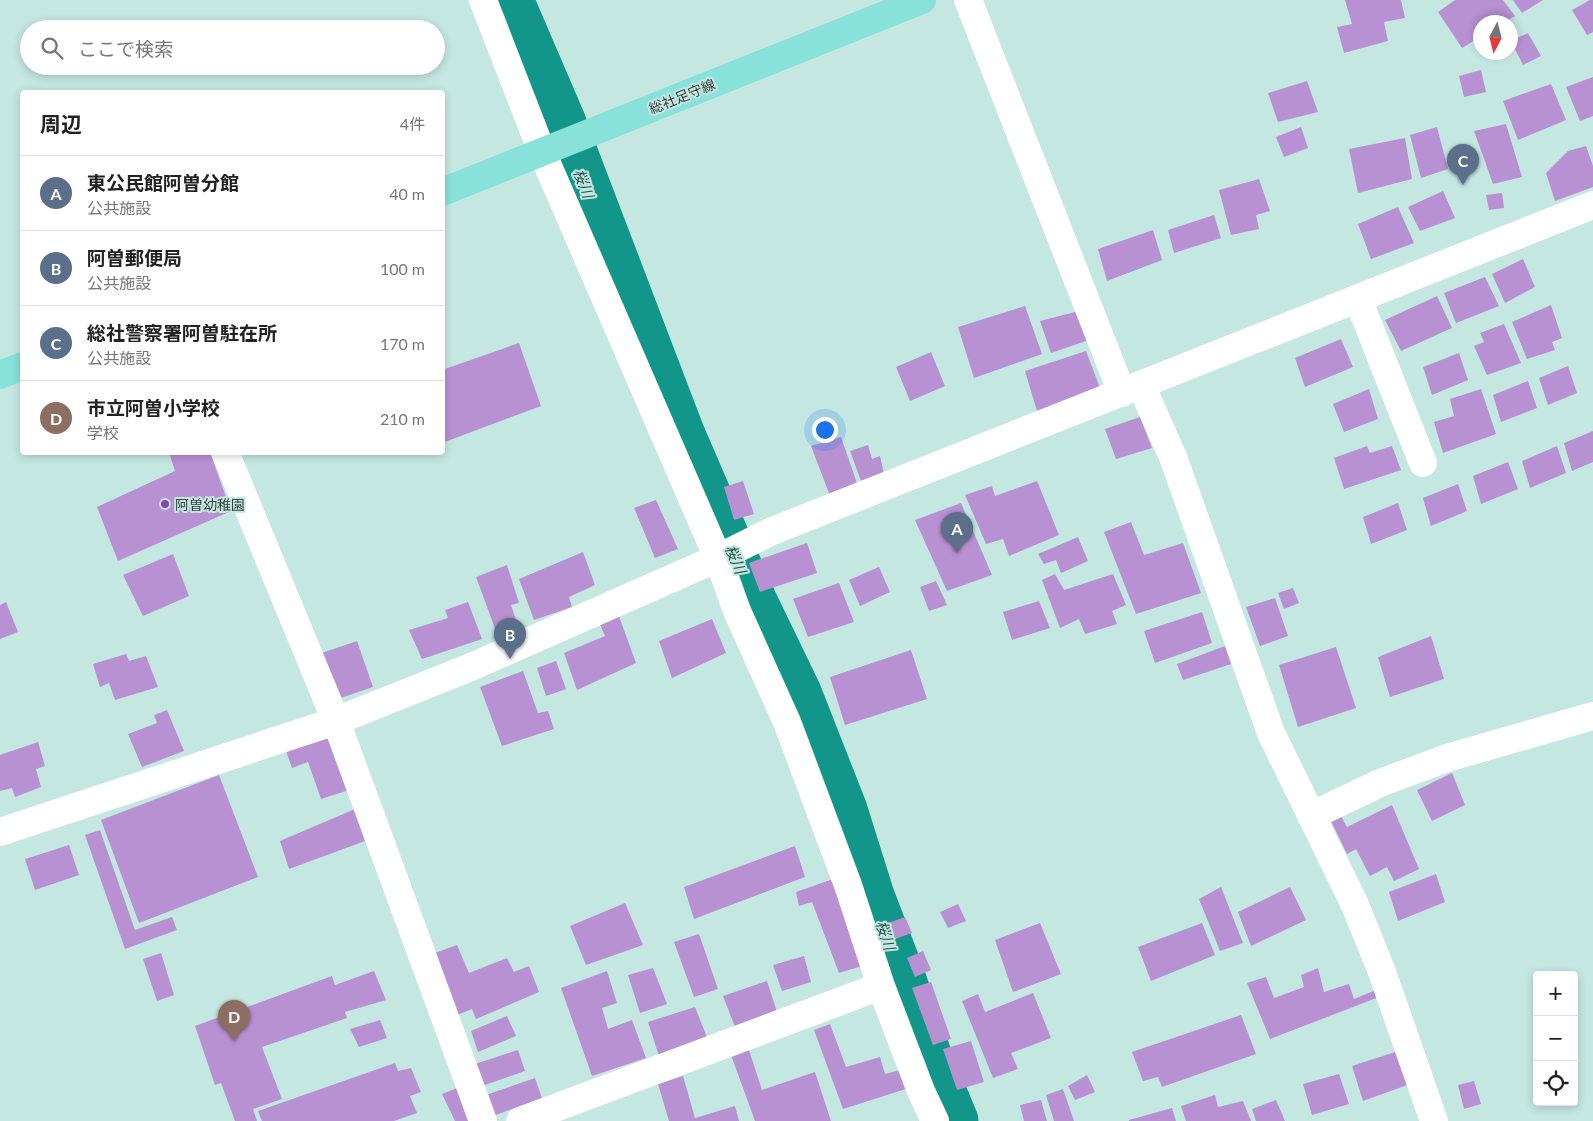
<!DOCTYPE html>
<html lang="ja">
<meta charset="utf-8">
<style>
:root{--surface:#fff;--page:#f2f2f2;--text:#222;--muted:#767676;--line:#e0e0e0;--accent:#8a42b5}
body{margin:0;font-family:Lato,"Noto Sans JP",sans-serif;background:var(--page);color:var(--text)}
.controls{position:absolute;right:15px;bottom:15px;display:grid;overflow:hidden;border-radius:5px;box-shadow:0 2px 8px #0003}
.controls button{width:45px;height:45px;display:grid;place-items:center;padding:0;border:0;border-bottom:1px solid var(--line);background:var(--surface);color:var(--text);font:25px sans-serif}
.compass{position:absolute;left:1473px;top:15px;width:45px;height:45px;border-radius:50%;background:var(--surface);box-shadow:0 2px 8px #0003;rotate:187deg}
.you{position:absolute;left:824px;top:429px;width:18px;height:18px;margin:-12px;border:4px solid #fff;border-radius:50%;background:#1a73e8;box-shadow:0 0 0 8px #1a73e833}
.badge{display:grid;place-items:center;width:32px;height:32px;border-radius:50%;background:var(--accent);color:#fff;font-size:16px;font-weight:700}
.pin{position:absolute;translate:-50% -41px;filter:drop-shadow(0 1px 2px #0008)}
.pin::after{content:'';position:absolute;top:26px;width:18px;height:15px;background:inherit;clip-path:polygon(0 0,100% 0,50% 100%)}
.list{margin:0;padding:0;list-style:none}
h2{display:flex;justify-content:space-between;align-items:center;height:65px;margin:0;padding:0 20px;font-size:21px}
h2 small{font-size:16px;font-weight:400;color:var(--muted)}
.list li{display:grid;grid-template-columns:32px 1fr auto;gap:15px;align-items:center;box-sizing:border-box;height:75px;padding:0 20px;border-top:1px solid var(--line)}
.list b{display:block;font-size:19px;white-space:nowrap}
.list p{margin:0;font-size:16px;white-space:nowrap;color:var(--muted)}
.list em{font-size:16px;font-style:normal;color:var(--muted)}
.icon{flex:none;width:28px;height:28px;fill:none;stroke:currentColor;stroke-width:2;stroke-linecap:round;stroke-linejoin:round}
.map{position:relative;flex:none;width:1593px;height:1121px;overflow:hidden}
.search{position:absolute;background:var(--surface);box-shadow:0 2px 8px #0003;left:20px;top:20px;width:425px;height:55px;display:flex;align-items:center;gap:12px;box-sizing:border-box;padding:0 18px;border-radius:28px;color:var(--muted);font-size:19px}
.panel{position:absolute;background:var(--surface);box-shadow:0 2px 8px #0003;left:20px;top:90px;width:425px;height:365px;border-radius:5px}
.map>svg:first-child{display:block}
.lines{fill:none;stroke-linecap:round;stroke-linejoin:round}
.river{stroke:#12968a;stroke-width:49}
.building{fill:#b891d3}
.minor{stroke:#fff;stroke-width:28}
.major{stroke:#89e2d9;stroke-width:28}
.poi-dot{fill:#8a42b5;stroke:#c5e7e1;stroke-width:2}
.labels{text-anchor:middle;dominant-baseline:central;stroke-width:4;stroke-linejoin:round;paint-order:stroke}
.street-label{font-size:14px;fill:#33403e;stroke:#c5e7e1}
.poi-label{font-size:14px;fill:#33403e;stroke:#c5e7e1;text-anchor:start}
.water-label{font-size:15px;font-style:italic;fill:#1f504a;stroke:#c5e7e1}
</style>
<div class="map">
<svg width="1593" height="1121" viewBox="0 0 1593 1121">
<rect width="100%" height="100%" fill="#c5e7e1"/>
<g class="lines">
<path class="river" d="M509,0L561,121L680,433L753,602L797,693L843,810L870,896L902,980L929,1061L954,1121"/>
</g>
<path class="building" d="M1345,0H1401L1405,18L1384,22L1388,41L1344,53L1337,27L1352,24Z
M1455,0H1503L1515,16L1505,22H1480V37L1462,48L1438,12Z
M1513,0H1543L1522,13Z
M1590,0H1593V32L1587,35L1572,10Z
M1528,33L1541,56L1523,65L1515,49L1510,51V41Z
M1481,70L1486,92L1464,97L1459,76Z
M1593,77V116L1580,121L1566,87Z
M1307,81L1318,112L1278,122L1268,93Z
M1551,84L1566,120L1518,140L1503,101Z
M1506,124L1522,177L1493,184L1474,131Z
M1301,127L1308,148L1284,157L1276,137Z
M1437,127L1448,169L1421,178L1410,135Z
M1405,138L1412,179L1358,193L1349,149Z
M1586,146L1593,166V187L1555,201L1546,173L1568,151Z
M1259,179L1270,211L1256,215L1259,229L1231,235L1219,190Z
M1443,191L1455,218L1420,231L1408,207Z
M1502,193L1504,208L1489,210L1486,195Z
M1398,207L1414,243L1371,259L1358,224Z
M1214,215L1221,238L1174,253L1168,230Z
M1153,230L1162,260L1107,281L1098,249Z
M1523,259L1535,287L1505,303L1492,274Z
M1485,277L1499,306L1456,323L1444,293Z
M1437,296L1452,328L1401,351L1385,320Z
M1551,305L1562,338L1552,342L1555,350L1527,359L1512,322Z
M1025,306L1042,354L974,378L958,327Z
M1079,311L1089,340L1051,353L1040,321Z
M1504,324L1521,363L1487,375L1474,346L1484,342L1480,333Z
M1341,339L1353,367L1305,387L1295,358Z
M519,343L541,406L442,443V370Z
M1086,351L1100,388L1037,411L1025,371Z
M931,352L945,386L910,401L896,367Z
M1459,353L1468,380L1432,395L1423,367Z
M1568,366L1577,393L1548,405L1539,378Z
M1528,381L1537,408L1501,422L1493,395Z
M1369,389L1378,419L1344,432L1333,404Z
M1481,389L1496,434L1443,453L1434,422L1454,416L1450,399Z
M1140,417L1152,448L1116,459L1105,429Z
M1593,431V462L1572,471L1564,443Z
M841,437L858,486L830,496L811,446Z
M868,445L872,459L880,456L884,474L861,481L850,451Z
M1367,446L1370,453L1392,446L1401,470L1344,489L1334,458Z
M1557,446L1566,473L1530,488L1522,461Z
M169,452H210L231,511L118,561L97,507L175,471Z
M1508,462L1518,489L1481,504L1473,476Z
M743,481L754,514L734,520L724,487Z
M1037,481L1059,535L1009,556L1003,539L986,544L965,495L992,486L995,496Z
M1458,484L1467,511L1431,526L1423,498Z
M656,500L678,549L655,558L634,508Z
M961,503L992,575L947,591L915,520Z
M1398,503L1407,530L1371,544L1363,517Z
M1131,522L1144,555L1183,543L1201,593L1136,614L1104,532Z
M1078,537L1088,561L1061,573L1056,560L1044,564L1038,554Z
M807,543L817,573L760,592L749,563Z
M583,552L595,585L569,597L572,607L534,620L519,579Z
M173,554L189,596L143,616L123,575Z
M507,565L519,603L511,605L518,626L497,634L476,577Z
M879,567L890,592L860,606L849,580Z
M1055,574L1064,590L1113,574L1126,605L1112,611L1117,624L1085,634L1079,619L1060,628L1042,580Z
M936,581L947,605L929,611L920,587Z
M839,583L854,622L808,637L793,599Z
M1293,588L1299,603L1284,609L1278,593Z
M1275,598L1288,636L1260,646L1246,607Z
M1039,601L1050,628L1012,640L1003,612Z
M6,602L18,632L0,639V605Z
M468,602L482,639L422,659L409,630L448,618L445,610Z
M616,608L636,663L577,690L564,653L605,636L597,617Z
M1202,612L1212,643L1155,663L1144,631Z
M712,619L726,653L672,678L659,641Z
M1431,636L1444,679L1390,697L1378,657Z
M357,641L373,687L338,699L319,654Z
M1225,646L1231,664L1183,680L1177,664Z
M1336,647L1356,708L1298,727L1279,665Z
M911,650L927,699L845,725L830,677Z
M126,654L129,661L146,656L158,687L115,700L109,683L100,687L93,664Z
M556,661L566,689L546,696L537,668Z
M523,671L538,713L548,711L554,729L502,746L480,687Z
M167,710L184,751L142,767L128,734L157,723L154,715Z
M328,732L349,790L321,799L308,762L292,768L285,748Z
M38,742L45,766L36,769L41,787L15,797L12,788L0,791V755Z
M1452,773L1465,805L1432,821L1417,790Z
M219,775L258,877L139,923L101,820Z
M1392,805L1419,869L1394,881L1387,867L1370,876L1356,849L1347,854L1330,819L1340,814L1347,827Z
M355,809L365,841L289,869L280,841Z
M100,830L135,930L172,917L177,930L125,949L85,835Z
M69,845L79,875L35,890L25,859Z
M795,846L805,877L694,919L684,887Z
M1436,874L1445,902L1398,921L1389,892Z
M833,879L862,966L839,973L812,902L799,906L796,892Z
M1221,887L1243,943L1220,951L1199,899Z
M1290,887L1306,920L1251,946L1238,912Z
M625,903L643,945L586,965L570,926Z
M958,904L966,921L948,928L940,912Z
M905,917L912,933L895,939L888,923Z
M1040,923L1061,974L1013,992L995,940Z
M1202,923L1215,955L1151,981L1138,947Z
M699,934L718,989L694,997L674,942Z
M457,945L469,973L507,958L514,972L529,966L539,992L476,1019L472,1009L457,1015L432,954Z
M923,951L931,970L915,977L907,958Z
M161,953L174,995L157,1001L143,959Z
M804,956L811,982L782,991L773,965Z
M653,968L667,1004L640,1013L628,975Z
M1318,968L1324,992L1349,984L1354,999L1376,990L1379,997L1270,1039L1247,983L1266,977L1274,998L1304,987L1301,975Z
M374,971L386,1000L345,1012L347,1018L262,1047L282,1099L253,1109L257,1121H235L221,1083L215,1085L195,1026L332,976L335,985Z
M607,971L617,1003L602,1008L608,1029L632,1020L646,1058L592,1076L561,988Z
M767,981L777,1012L735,1027L723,996Z
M931,982L951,1039L933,1045L912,988Z
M1033,993L1051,1038L1011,1053L1018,1069L993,1078L962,1001L978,994L985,1012Z
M695,1007L708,1040L659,1056L648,1022Z
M1241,1015L1256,1054L1162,1087L1158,1077L1143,1081L1132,1052Z
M507,1016L516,1036L478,1052L471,1031Z
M380,1020L387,1038L359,1047L350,1029Z
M830,1024L846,1067L880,1057L885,1074L904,1069L909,1088L843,1109L814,1030Z
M971,1041L984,1082L957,1090L943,1049Z
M518,1050L525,1071L482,1086L475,1064Z
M749,1050L762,1090L815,1072L831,1121H755L731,1055Z
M1398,1051L1410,1084L1363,1101L1352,1066Z
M395,1063L398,1071L411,1068L421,1092L410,1096L417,1113L394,1121H262L258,1111Z
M1339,1074L1349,1104L1312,1115L1303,1084Z
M1087,1075L1095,1092L1075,1100L1068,1086Z
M683,1076L695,1118L735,1106L739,1121H669L658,1084Z
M535,1078L542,1098L493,1116L486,1095Z
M1474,1081L1481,1104L1464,1109L1458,1085Z
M457,1088L471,1121H455L442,1094Z
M1063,1089L1074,1121H1054L1046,1095Z
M1215,1095L1218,1107L1243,1101L1251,1121H1186L1181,1106Z
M1041,1100L1047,1121H1024L1020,1105Z
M1276,1100L1285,1121H1256L1252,1109Z
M1172,1108L1176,1121H1129V1120Z"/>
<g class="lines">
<path class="minor" d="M483,0L542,152L718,558L737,611L787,722L848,885L881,986L921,1091L935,1121
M968,0L1122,393
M1358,299L1423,463
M1141,385L1173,457L1271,733L1355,905L1382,972L1434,1121
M225,452L336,721L483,1121
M1311,816L1380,783L1447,758L1593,716
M0,832L336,721L471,667L718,558L770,532L1593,205
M520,1121L881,986"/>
<path class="major" d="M442,192L922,0
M0,375L22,366"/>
</g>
<circle class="poi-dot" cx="165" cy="504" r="5"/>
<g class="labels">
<g class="street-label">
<text transform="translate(682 96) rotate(-22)">総社足守線</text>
</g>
<g class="poi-label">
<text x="175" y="504">阿曽幼稚園</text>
</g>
<g class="water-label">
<text transform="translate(584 183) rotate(69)">桜川</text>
<text transform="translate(736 559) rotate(66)">桜川</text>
<text transform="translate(886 935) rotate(71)">桜川</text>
</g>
</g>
</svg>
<div class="controls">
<button>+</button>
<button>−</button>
<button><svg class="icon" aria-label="locate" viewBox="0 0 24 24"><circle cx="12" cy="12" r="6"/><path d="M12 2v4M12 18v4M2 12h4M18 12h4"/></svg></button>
</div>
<svg class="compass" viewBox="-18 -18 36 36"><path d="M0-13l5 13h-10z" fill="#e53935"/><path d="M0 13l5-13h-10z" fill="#767676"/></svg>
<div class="you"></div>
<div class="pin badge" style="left:957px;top:553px;background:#5c6f8a">A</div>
<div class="pin badge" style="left:510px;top:659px;background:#5c6f8a">B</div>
<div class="pin badge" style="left:1463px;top:185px;background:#5c6f8a">C</div>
<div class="pin badge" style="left:234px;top:1041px;background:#8d6e63">D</div>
<div class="search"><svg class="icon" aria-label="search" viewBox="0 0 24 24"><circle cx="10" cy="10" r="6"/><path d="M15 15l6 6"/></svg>ここで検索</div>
<section class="panel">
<h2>周辺<small>4件</small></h2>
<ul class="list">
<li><span class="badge" style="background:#5c6f8a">A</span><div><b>東公民館阿曽分館</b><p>公共施設</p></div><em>40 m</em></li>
<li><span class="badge" style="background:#5c6f8a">B</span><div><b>阿曽郵便局</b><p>公共施設</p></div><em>100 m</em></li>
<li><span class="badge" style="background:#5c6f8a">C</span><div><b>総社警察署阿曽駐在所</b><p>公共施設</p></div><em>170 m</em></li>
<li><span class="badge" style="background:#8d6e63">D</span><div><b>市立阿曽小学校</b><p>学校</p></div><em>210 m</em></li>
</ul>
</section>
</div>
